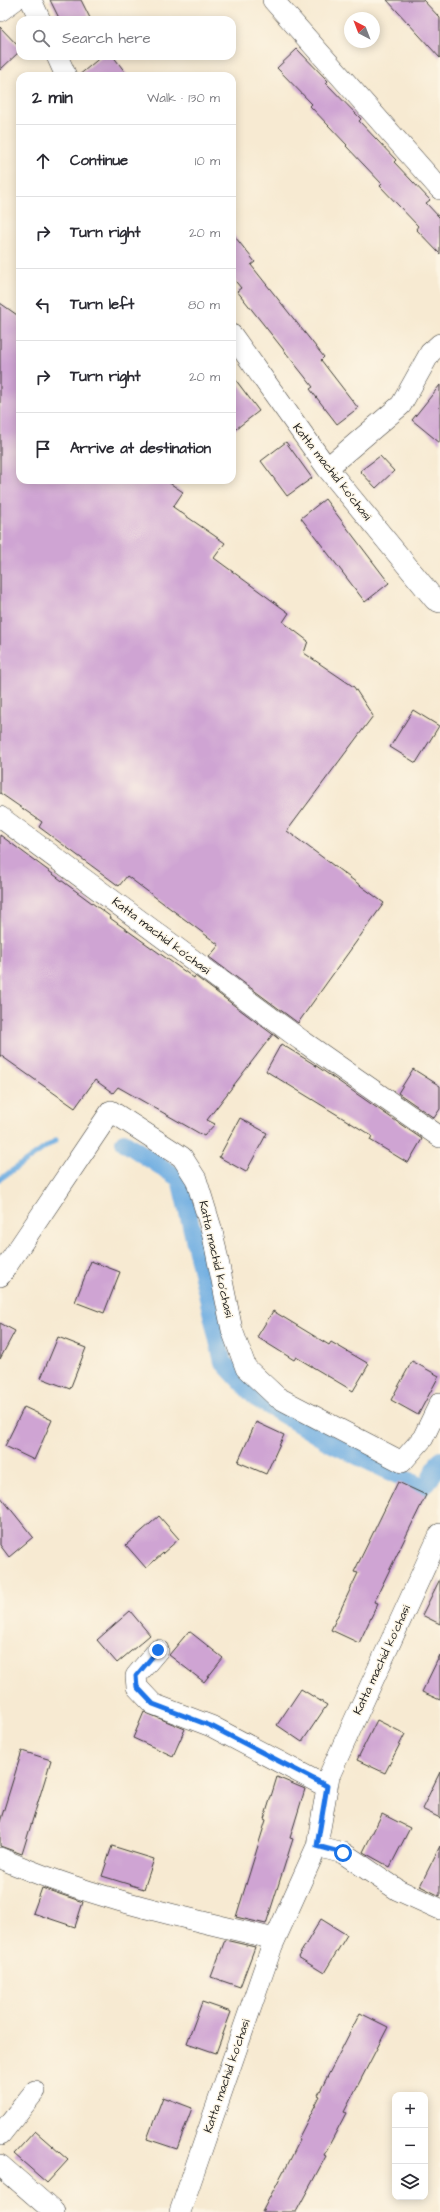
<!DOCTYPE html>
<meta charset="utf-8">
<style>
:root{--surface:#fff;--page:#f7f7f7;--text:#2b2b33;--muted:#7c7c81;--line:#e1e1e2}
body{margin:0;font-family:"Architects Daughter",sans-serif;background:var(--page);color:var(--text)}
.controls{position:absolute;right:12px;bottom:12px;display:grid;overflow:hidden;border-radius:8px;box-shadow:0 2px 10px #0003}
.controls button{width:36px;height:36px;display:grid;place-items:center;padding:0;border:0;border-bottom:1px solid var(--line);background:var(--surface);color:var(--text);font:20px sans-serif}
.compass{position:absolute;left:344px;top:12px;width:36px;height:36px;border-radius:50%;background:var(--surface);box-shadow:0 2px 10px #0003;rotate:318deg}
.stop{position:absolute;width:12px;height:12px;margin:-9px;border:3px solid #1a73e8;border-radius:50%;background:#fff}
.stop.end{background:#1a73e8;border-color:#fff;box-shadow:0 1px 4px #0008}
.list{margin:0;padding:0;list-style:none}
h2{display:flex;justify-content:space-between;align-items:center;height:52px;margin:0;padding:0 16px;font-size:17px}
h2 small{font-size:13px;font-weight:400;color:var(--muted)}
.list li{display:grid;grid-template-columns:26px 1fr auto;gap:12px;align-items:center;box-sizing:border-box;height:72px;padding:0 16px;border-top:1px solid var(--line)}
.list b{display:block;font-size:15px;white-space:nowrap}
.list em{font-size:13px;font-style:normal;color:var(--muted)}
.icon{flex:none;width:22px;height:22px;fill:none;stroke:currentColor;stroke-width:2;stroke-linecap:round;stroke-linejoin:round}
.map{position:relative;flex:none;width:440px;height:2212px;overflow:hidden}
.search{position:absolute;background:var(--surface);box-shadow:0 2px 10px #0003;left:16px;top:16px;width:220px;height:44px;display:flex;align-items:center;gap:10px;box-sizing:border-box;padding:0 14px;border-radius:12px;color:var(--muted);font-size:15px}
.panel{position:absolute;background:var(--surface);box-shadow:0 2px 10px #0003;left:16px;top:72px;width:220px;height:412px;border-radius:12px}
.map>svg:first-child{display:block}
.lines{fill:none;stroke-linecap:round;stroke-linejoin:round}
.stream{stroke:#6faee2;stroke-width:5}
.canal{stroke:#6faee2;stroke-width:18}
.building{fill:#cfa4d3}
.minor-casing{stroke:#3d3b37;stroke-width:22}
.minor{stroke:#fff;stroke-width:21}
.route{stroke:#1a73e8;stroke-width:5}
.labels{text-anchor:middle;dominant-baseline:central;stroke-width:3;stroke-linejoin:round;paint-order:stroke}
.street-label{font-size:12px;fill:#1c1c1c;stroke:#fcf5e5}
</style>
<div class="map">
<svg width="440" height="2212" viewBox="0 0 440 2212">
<rect width="100%" height="100%" fill="#fcf5e5"/>
<filter id="ink" filterUnits="userSpaceOnUse"><feTurbulence type="fractalNoise" baseFrequency=".025" numOctaves="2"/><feDisplacementMap in="SourceGraphic" scale="8" xChannelSelector="R" yChannelSelector="G"/><feConvolveMatrix kernelMatrix="1 2 1 2 8 2 1 2 1" color-interpolation-filters="sRGB"/></filter>
<filter id="wash" filterUnits="userSpaceOnUse"><feTurbulence type="fractalNoise" baseFrequency=".012" numOctaves="4" result="noise"/><feDisplacementMap in="SourceGraphic" scale="16" xChannelSelector="R" yChannelSelector="G"/><feGaussianBlur stdDeviation="0.9" result="paint"/><feColorMatrix in="noise" values="0 0 0 0 0 0 0 0 0 0 0 0 0 0 0 0 0 1.4 0 .05"/><feComposite in="paint" operator="in"/></filter>
<g filter="url(#wash)">
<rect width="100%" height="100%" fill="#f7ead2"/>
<g class="lines">
<path class="stream" d="M0,1179L56,1140"/>
<path class="canal" d="M124,1142L180,1179L223,1362L256,1398L330,1443L422,1487L429,1481L440,1460"/>
</g>
<g id="blocks">
<path class="building" d="M50,0H81L91,20H60Z
M387,0H423L440,18V58Z
M0,27L20,48V51L0,70Z
M297,49L328,81L326,83L361,119L359,121L396,160L394,162L430,200L426,203L440,218V254L416,229L418,226L380,186L382,184L346,146L347,145L310,106L312,104L277,68Z
M102,56H113L128,76H78Z
M232,233L255,262L251,265L324,357L321,360L358,408L337,424L310,389L313,387L237,291L241,288L232,277Z
M0,303L20,317V480H165L183,492L173,507L225,543L214,558L289,613L283,622L308,641L304,653L354,687L373,716L287,831L384,903L298,1023L209,957L219,945L127,876L119,886L39,827L42,822L0,793Z
M232,375L259,411L232,432Z
M440,385V443L412,420Z
M286,442L312,478L287,496L261,461Z
M380,456L394,471L376,488L360,471Z
M325,499L389,583L365,602L301,518Z
M413,710L439,726L416,763L390,747Z
M0,835L111,917L110,918L194,978L195,976L279,1039L273,1034L207,1120L215,1124L204,1136L118,1087L113,1093L95,1080L75,1108L0,1055Z
M281,1044L312,1063L422,1139L408,1163L370,1140L372,1136L266,1071Z
M413,1069L440,1086V1109L434,1118L398,1093Z
M240,1118L267,1133L246,1172L219,1157Z
M91,1261L120,1272L104,1313L75,1302Z
M273,1311L329,1345L331,1342L369,1364L353,1391L296,1357L294,1360L257,1337Z
M0,1323L15,1331L0,1359Z
M58,1337L86,1348L70,1389L41,1378Z
M412,1361L439,1376L418,1415L391,1400Z
M24,1407L52,1420L34,1460L5,1446Z
M256,1422L284,1435L266,1474L238,1462Z
M398,1482L426,1495L374,1602L378,1603L359,1643L331,1630L358,1573L354,1572Z
M0,1496L33,1537L9,1557L0,1545Z
M159,1516L179,1539L146,1568L126,1545Z
M440,1579V1624L422,1615Z
M130,1611L150,1635L117,1663L97,1640Z
M189,1631L223,1658L204,1682L169,1655Z
M440,1655V1700L422,1692Z
M301,1689L327,1705L302,1742L277,1725Z
M144,1712L185,1729L173,1756L133,1738Z
M377,1720L405,1734L385,1773L357,1760Z
M22,1751L51,1760L22,1854L0,1846V1822Z
M440,1772V1818L422,1809Z
M277,1777L305,1789L290,1838L293,1839L266,1924L236,1917L266,1820L264,1819Z
M382,1814L410,1828L390,1867L363,1852Z
M112,1846L154,1859L144,1889L102,1876Z
M440,1846V1896L420,1886Z
M42,1888L83,1902L75,1927L33,1913Z
M321,1919L347,1935L324,1973L298,1957Z
M225,1940L255,1947L240,1987L211,1977Z
M202,2002L231,2012L216,2053L187,2043Z
M360,2013L388,2027L344,2112L346,2113L324,2155L326,2156L296,2212H262L284,2170H285L300,2140L298,2139L320,2096L318,2095Z
M163,2097L192,2108L177,2149L147,2139Z
M35,2131L68,2160L47,2183L14,2154Z"/>
</g>
</g>
<g filter="url(#ink)">
<use href="#blocks" fill-opacity="0" stroke="#3d3b37" stroke-width="1"/>
<g class="lines">
<defs>
<path id="minor" d="M31,0L40,20
M273,0L440,189
M0,11L15,0
M57,56L66,76
M232,335L327,468L435,600L440,602
M327,468L401,405L430,353L440,344
M0,817L301,1040L440,1137
M0,1276L111,1111L182,1157L196,1179L212,1231L232,1330L246,1368L277,1397L402,1462L423,1438L440,1403
M158,1650L136,1676L137,1687L153,1704L211,1726L327,1787
M317,1846L343,1853L398,1890L440,1909
M0,1858C87,1897 182,1917 275,1939
M0,2135L35,2091
M0,2165L54,2212
M180,2212L272,1946L317,1846L329,1776L440,1534"/>
</defs>
<use href="#minor" class="minor-casing"/>
<use href="#minor" class="minor"/>
</g>
</g>
<g class="lines" filter="url(#ink)">
<path class="route" d="M158,1650L136,1676L137,1687L153,1704L211,1726L327,1786L317,1846L343,1853"/>
</g>
<g class="labels">
<g class="street-label">
<text transform="translate(332 472) rotate(52)">Katta machid ko'chasi</text>
<text transform="translate(161 936) rotate(37)">Katta machid ko'chasi</text>
<text transform="translate(216 1259) rotate(77)">Katta machid ko'chasi</text>
<text transform="translate(382 1660) rotate(-65)">Katta machid ko'chasi</text>
<text transform="translate(227 2076) rotate(-71)">Katta machid ko'chasi</text>
</g>
</g>
</svg>
<div class="controls">
<button>+</button>
<button>−</button>
<button><svg class="icon" aria-label="layers" viewBox="0 0 24 24"><path d="M12 4l9 5-9 5-9-5zM3 14l9 5 9-5"/></svg></button>
</div>
<svg class="compass" viewBox="-18 -18 36 36"><path d="M0-13l5 13h-10z" fill="#e53935"/><path d="M0 13l5-13h-10z" fill="#7c7c81"/></svg>
<div class="stop" style="left:343px;top:1853px"></div>
<div class="stop end" style="left:158px;top:1650px"></div>
<div class="search"><svg class="icon" aria-label="search" viewBox="0 0 24 24"><circle cx="10" cy="10" r="6"/><path d="M15 15l6 6"/></svg>Search here</div>
<section class="panel">
<h2>2 min<small>Walk · 130 m</small></h2>
<ul class="list">
<li><svg class="icon" aria-label="ahead" viewBox="0 0 24 24"><path d="M12 20V5M6 11l6-6 6 6"/></svg><div><b>Continue</b></div><em>10 m</em></li>
<li><svg class="icon" aria-label="right" viewBox="0 0 24 24"><path d="M7 20v-9h11M14 6l5 5-5 5"/></svg><div><b>Turn right</b></div><em>20 m</em></li>
<li><svg class="icon" aria-label="left" viewBox="0 0 24 24"><path d="M17 20v-9H6M10 6l-5 5 5 5"/></svg><div><b>Turn left</b></div><em>80 m</em></li>
<li><svg class="icon" aria-label="right" viewBox="0 0 24 24"><path d="M7 20v-9h11M14 6l5 5-5 5"/></svg><div><b>Turn right</b></div><em>20 m</em></li>
<li><svg class="icon" aria-label="arrive" viewBox="0 0 24 24"><path d="M6 21V4h12l-3 4 3 4H6"/></svg><div><b>Arrive at destination</b></div></li>
</ul>
</section>
</div>
